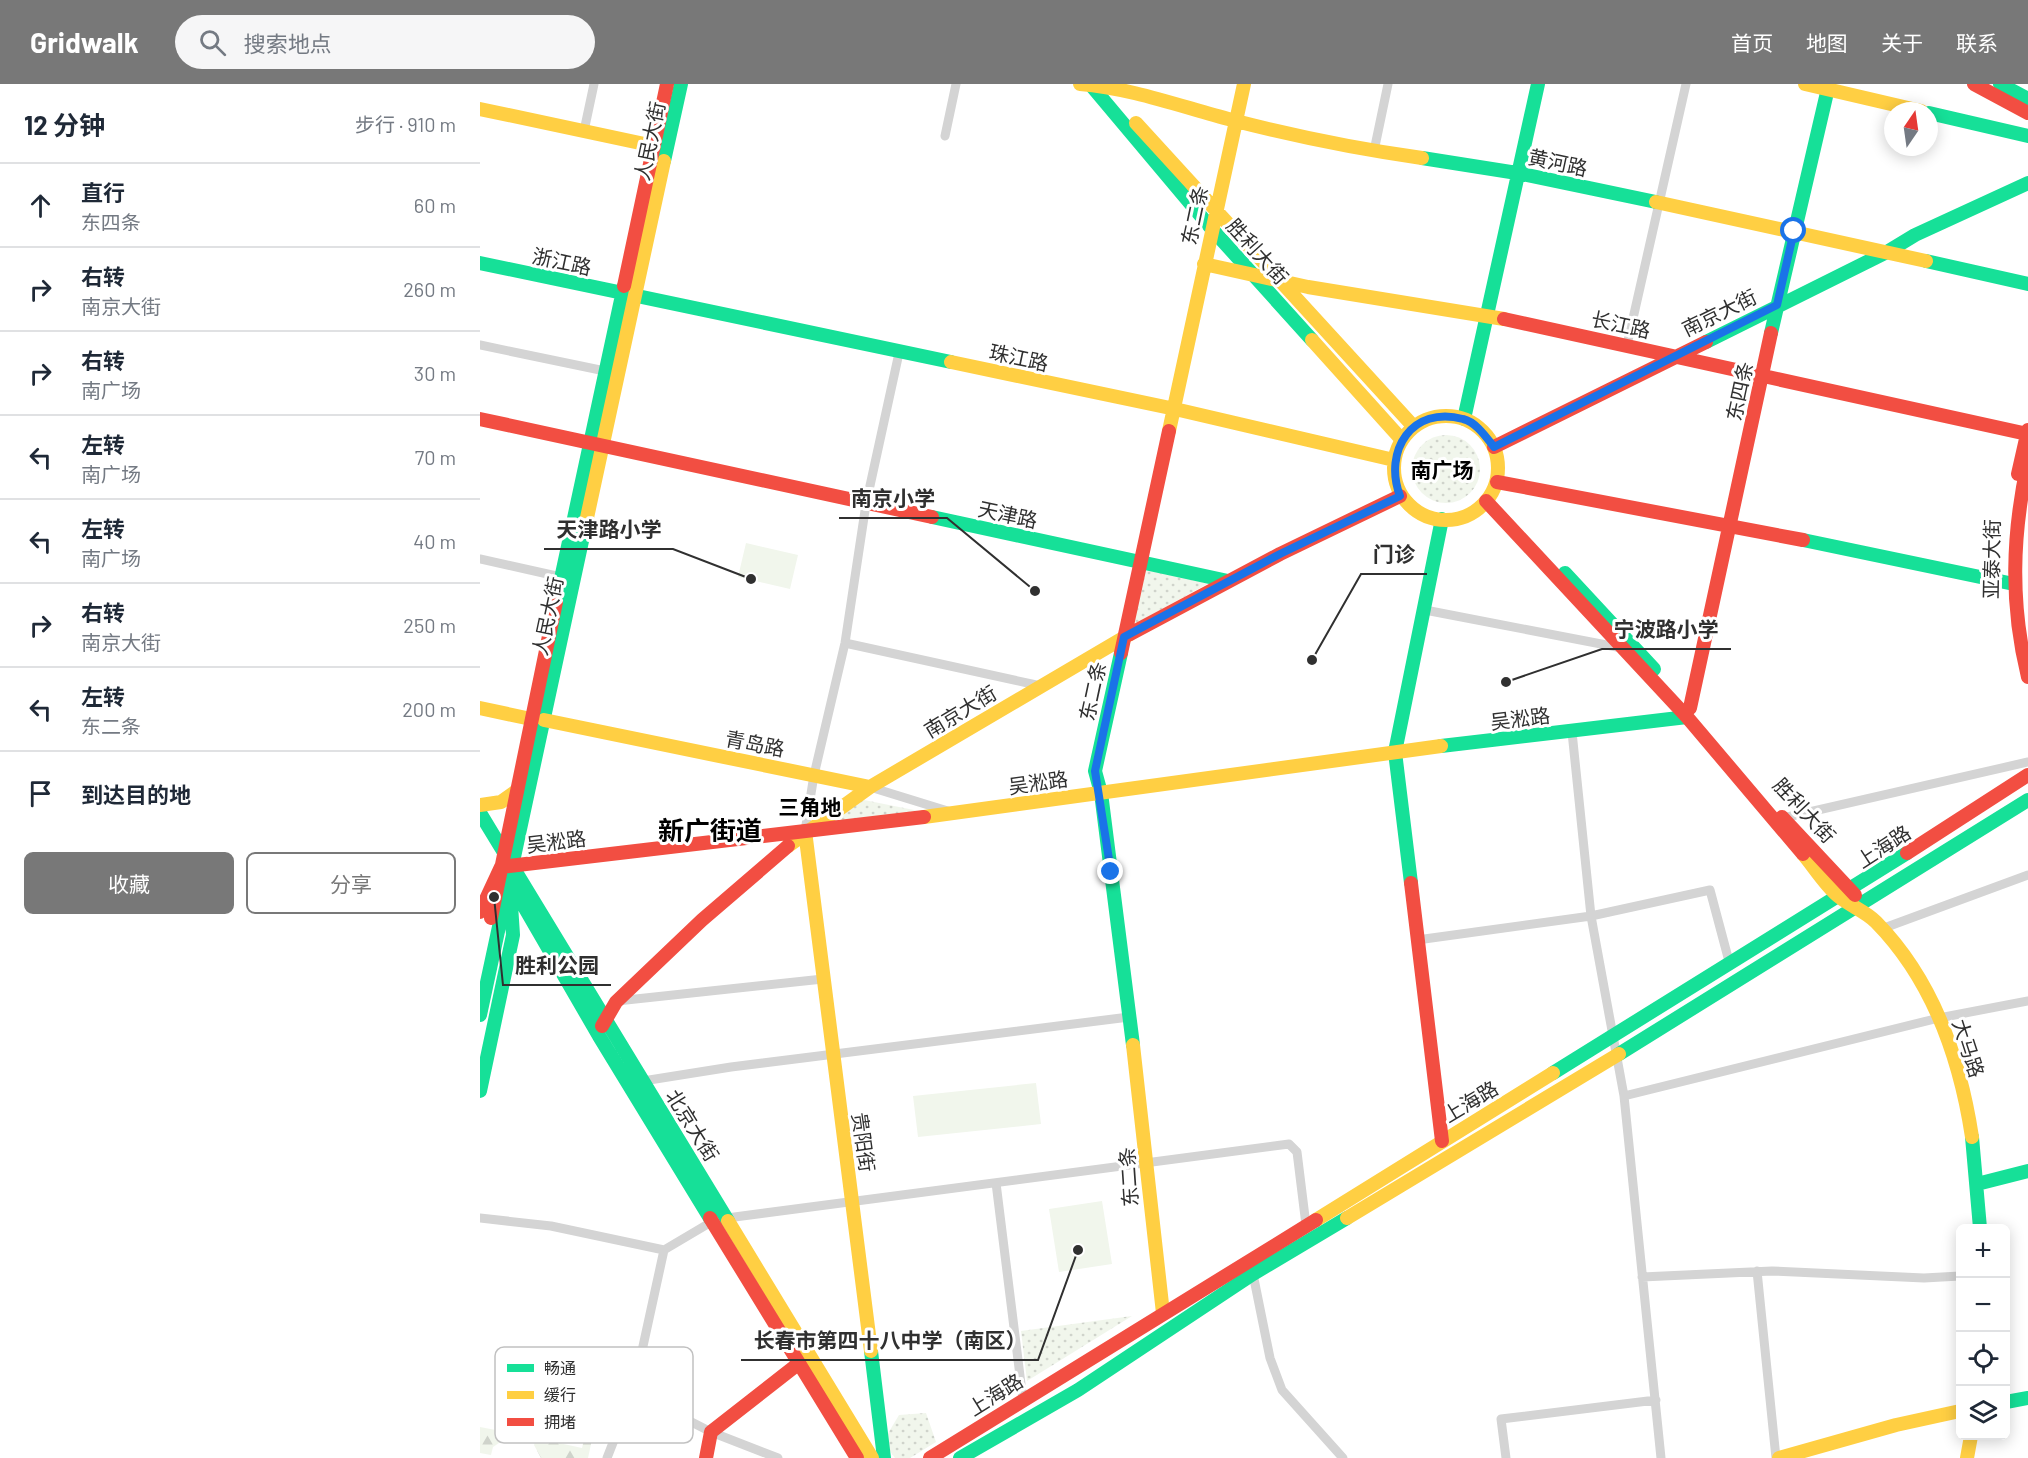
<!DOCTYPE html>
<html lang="zh">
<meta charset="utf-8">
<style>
:root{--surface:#fff;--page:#f6f6f7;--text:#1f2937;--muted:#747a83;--line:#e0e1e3;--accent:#787878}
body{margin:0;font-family:Barlow,"Noto Sans SC",sans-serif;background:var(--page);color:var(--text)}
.controls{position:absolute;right:18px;bottom:18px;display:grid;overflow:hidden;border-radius:9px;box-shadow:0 3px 15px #0003}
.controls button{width:54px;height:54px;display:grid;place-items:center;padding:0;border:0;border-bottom:2px solid var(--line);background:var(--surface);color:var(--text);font:30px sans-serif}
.compass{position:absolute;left:1404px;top:18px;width:54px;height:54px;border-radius:50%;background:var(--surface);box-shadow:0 3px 15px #0003;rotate:13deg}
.stop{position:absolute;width:18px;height:18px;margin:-14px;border:4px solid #1a73e8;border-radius:50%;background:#fff}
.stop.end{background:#1a73e8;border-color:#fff;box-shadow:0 2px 6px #0008}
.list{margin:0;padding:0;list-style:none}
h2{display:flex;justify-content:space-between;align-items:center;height:78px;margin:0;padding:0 24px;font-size:26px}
h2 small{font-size:20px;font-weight:400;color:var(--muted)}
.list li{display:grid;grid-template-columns:39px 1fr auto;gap:18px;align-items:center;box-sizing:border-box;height:84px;padding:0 24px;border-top:2px solid var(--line)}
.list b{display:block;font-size:22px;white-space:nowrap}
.list p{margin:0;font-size:20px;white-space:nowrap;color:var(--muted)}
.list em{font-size:20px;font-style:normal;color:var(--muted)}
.actions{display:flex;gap:12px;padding:18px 24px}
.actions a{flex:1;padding:14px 0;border:2px solid var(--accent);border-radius:9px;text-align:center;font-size:21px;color:var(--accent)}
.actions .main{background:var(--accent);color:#fff}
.icon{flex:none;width:33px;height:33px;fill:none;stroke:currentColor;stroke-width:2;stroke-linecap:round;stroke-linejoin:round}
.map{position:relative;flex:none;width:1548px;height:1374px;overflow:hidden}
header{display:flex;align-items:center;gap:36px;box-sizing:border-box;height:84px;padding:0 30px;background:var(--accent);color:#fff}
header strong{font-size:28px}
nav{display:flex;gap:33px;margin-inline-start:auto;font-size:21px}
.search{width:420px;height:54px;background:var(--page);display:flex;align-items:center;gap:15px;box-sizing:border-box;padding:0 21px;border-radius:33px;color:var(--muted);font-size:22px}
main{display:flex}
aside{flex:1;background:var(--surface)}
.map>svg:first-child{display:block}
.green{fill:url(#green-dots)}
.forest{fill:url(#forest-firs)}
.pitch{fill:#f1f6ec}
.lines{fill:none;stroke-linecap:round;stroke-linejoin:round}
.street{stroke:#d4d4d4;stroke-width:9}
.fast{stroke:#16e098;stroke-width:14}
.slow{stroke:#ffcf43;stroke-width:14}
.jam{stroke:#f24e42;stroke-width:14}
.route{stroke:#1a73e8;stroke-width:8}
.labels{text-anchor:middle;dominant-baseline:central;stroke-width:6;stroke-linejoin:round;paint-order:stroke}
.street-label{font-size:20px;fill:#303030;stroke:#fff}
.neighbourhood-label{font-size:21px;font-weight:bold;fill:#000;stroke:#fff}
.district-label{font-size:26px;font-weight:bold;fill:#000;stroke:#fff}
.key{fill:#fff;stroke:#c1c1c1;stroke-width:1.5}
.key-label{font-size:16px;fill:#303030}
.leader{fill:none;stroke:#303030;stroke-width:2}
.callout-dot{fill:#303030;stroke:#fff;stroke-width:2}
.callout-label{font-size:21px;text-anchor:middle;font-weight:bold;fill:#303030;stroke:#fff;stroke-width:6;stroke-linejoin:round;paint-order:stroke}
</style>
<header>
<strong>Gridwalk</strong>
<div class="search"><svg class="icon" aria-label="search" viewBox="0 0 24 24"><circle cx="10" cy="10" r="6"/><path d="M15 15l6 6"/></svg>搜索地点</div>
<nav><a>首页</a><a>地图</a><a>关于</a><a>联系</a></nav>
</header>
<main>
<aside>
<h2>12 分钟<small>步行 · 910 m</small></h2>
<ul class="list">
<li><svg class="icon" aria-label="ahead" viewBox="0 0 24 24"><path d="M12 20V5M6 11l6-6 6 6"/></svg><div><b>直行</b><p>东四条</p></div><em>60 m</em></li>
<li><svg class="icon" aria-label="right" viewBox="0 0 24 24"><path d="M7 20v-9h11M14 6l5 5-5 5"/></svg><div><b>右转</b><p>南京大街</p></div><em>260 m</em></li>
<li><svg class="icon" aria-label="right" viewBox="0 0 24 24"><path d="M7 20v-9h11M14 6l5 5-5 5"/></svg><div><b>右转</b><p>南广场</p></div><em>30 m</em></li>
<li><svg class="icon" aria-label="left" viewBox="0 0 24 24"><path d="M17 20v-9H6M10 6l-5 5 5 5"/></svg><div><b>左转</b><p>南广场</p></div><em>70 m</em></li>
<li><svg class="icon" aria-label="left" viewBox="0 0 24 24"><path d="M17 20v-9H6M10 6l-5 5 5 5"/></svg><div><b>左转</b><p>南广场</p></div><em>40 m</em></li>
<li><svg class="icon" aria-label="right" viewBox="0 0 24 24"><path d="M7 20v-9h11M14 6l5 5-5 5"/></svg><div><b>右转</b><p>南京大街</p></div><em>250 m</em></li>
<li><svg class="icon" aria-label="left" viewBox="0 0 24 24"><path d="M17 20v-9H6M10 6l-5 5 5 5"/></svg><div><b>左转</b><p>东二条</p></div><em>200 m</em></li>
<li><svg class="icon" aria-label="arrive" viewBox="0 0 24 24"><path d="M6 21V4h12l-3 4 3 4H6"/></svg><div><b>到达目的地</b></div></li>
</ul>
<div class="actions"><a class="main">收藏</a><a>分享</a></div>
</aside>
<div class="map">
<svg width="1548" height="1374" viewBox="0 0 1548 1374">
<defs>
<pattern id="green-dots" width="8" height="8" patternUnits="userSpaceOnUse" patternTransform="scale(1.5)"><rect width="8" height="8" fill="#f1f6ec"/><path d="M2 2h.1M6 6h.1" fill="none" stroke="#cfd3cb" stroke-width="1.8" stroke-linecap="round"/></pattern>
<pattern id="forest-firs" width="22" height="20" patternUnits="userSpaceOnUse" patternTransform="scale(1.5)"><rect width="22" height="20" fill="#f1f6ec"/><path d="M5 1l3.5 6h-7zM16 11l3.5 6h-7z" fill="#cfd3cb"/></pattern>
</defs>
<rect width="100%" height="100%" fill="#fff"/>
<path class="green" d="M932 385a34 34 0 1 1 68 0a34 34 0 1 1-68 0Z
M665,486L729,499L653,541Z
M379,715L449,729L330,746Z
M652,1232L547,1297L541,1247Z
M446,1329L456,1358L430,1374H415L410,1367L407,1351L419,1331Z"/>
<path class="forest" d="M110,1332L116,1337L108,1374H61L54,1361L56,1354L102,1364Z
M0,1343L26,1348L25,1355L13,1363L11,1371L0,1369Z"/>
<path class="pitch" d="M266,459L318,471L310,505L258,493Z
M556,999L561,1040L438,1053L433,1012Z
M622,1117L632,1180L579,1188L569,1125Z"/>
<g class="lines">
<path class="street" d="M104,47L114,0
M465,52L476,0
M894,67L908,0
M0,261L125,287
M1147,261L1206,0
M0,475L81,493
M945,526L1142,564
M365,559L561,602
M1092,648L1111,832L1144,1012L1181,1374
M390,703L471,728
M1303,734L1548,678
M325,747L334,691L365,559L386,420L419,269
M1404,844L1548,791
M937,856L1111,832L1230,806L1250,881
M137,917L343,895
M163,997L251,983L649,933
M1144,1012L1459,934L1548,917
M516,1099L543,1316
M0,1134L71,1142L184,1166L233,1137
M247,1134L809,1060L817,1068L826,1141
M1277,1187L1296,1374
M773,1190L790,1274L802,1306L863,1374
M1162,1193L1292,1187L1444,1194L1480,1192
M153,1308L231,1348L298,1374
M127,1374L153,1308L184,1166
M1026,1374L1021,1335L1176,1316"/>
<path class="fast" d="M610,0L731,144L832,256
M1520,0L1548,15
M1449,29L1548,52
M942,74L1037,89L1176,118
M184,77L201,0
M1446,177L1548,200
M0,179L471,278
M1291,249L1349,0
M1226,258L1407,168L1435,151L1548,99
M984,335L1058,0
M452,433L748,497
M1323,456L1529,499
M1085,489L1174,585
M76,518L144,202
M641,569L615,687L621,709L653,961
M961,662L1207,633
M0,729L248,1137
M27,793L119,952L230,1134
M931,799L915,668L962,435
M0,931L105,443
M1139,970L1548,716
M1073,989L1427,769
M0,1007L33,851L30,806
M1492,1053L1500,1144
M1497,1100L1548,1087
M391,1267L404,1374
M1526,1318L1548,1314
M480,1374L598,1306L773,1190L867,1134"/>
<path class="slow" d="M600,0C651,4 702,23 752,36C814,52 878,65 942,74
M1325,0L1441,27
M0,25L174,62
M656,39L934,343
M1176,118L1446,177
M724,180L828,203L1024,235
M832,256L922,356
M471,278L695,325L914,376
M914 384a52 52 0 1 1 104 0a52 52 0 1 1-104 0Z
M689,347L764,0
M105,443L184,77
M0,624L51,635
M64,636L390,703
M0,721L21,718L35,708
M444,733L961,662
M325,747L391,1267
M308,762L390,703L650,550
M1323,770C1334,783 1345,801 1358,812C1370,822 1385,827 1396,838C1453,896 1480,974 1492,1053
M653,961L683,1229
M867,1134L1139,970
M836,1136L1073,989
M248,1137L392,1374
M1299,1374L1416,1341L1480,1327
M1487,1374L1491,1352"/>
<path class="jam" d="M1494,0L1548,29
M144,202L187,0
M1024,235L1547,350
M0,335L452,433
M1014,363L1226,258
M1548,378C1532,451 1530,520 1548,593
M1538,390L1548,346
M1017,398L1323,456
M1006,417L1207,633L1323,770
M650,550L800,470L920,412
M641,569L689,347
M1210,624L1291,249
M1302,733L1375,811
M1427,769L1548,691
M931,799L962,1057
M0,828L21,783L444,733
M11,834L76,518
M122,942L136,918L222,836L308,762
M230,1134L377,1374
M226,1374L231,1348L318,1280
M450,1374L836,1136"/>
</g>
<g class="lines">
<path class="route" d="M631,788L615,687L644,553L800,470L920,412C903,367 932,321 983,335C996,338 1006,353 1014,363L1297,221L1314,147"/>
</g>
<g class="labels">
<g class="street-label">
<text transform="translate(169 57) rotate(-78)">人民大街</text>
<text transform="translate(1078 78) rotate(12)">黄河路</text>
<text transform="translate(714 131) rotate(-78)">东二条</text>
<text transform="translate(778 167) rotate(48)">胜利大街</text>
<text transform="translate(82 177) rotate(12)">浙江路</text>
<text transform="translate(1239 228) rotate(-26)">南京大街</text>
<text transform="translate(1141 240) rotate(12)">长江路</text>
<text transform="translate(539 273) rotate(12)">珠江路</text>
<text transform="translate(1259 307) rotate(-78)">东四条</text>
<text transform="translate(528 430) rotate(12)">天津路</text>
<text transform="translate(1511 475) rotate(-89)">亚泰大街</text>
<text transform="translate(67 532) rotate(-78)">人民大街</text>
<text transform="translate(612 607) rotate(-78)">东二条</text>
<text transform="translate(480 627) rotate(-31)">南京大街</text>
<text transform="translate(1040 634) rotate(-7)">吴淞路</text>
<text transform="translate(275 659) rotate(11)">青岛路</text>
<text transform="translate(558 698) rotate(-8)">吴淞路</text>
<text transform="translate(1325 726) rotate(47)">胜利大街</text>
<text transform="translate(76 757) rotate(-7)">吴淞路</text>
<text transform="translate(1403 762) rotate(-33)">上海路</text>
<text transform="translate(1489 964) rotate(72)">大马路</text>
<text transform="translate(990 1017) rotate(-31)">上海路</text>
<text transform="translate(213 1041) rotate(58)">北京大街</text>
<text transform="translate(384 1058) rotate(82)">贵阳街</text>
<text transform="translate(648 1093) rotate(-94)">东二条</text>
<text transform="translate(515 1310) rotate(-32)">上海路</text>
</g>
<g class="neighbourhood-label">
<text x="962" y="385">南广场</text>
<text x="330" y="722">三角地</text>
</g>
<g class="district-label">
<text x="230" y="745">新广街道</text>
</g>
</g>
<rect x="15" y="1263" width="198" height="96" rx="9" class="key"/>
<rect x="27" y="1280" width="27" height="8" fill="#16e098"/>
<rect x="27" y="1307" width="27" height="8" fill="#ffcf43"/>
<rect x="27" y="1334" width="27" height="8" fill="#f24e42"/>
<g class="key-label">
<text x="64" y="1290">畅通</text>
<text x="64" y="1317">缓行</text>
<text x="64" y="1344">拥堵</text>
</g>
<path class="leader" d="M555 507L467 434H359M271 495L193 465H64M832 576L881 490H947M1026 598L1122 565H1251M14 813L23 901H131M598 1166L558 1276H261"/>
<g class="callout-dot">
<circle cx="555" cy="507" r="6"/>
<circle cx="271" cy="495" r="6"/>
<circle cx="832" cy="576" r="6"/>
<circle cx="1026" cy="598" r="6"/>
<circle cx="14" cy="813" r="6"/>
<circle cx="598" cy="1166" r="6"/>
</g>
<g class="callout-label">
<text x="413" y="422">南京小学</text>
<text x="129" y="453">天津路小学</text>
<text x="914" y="478">门诊</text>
<text x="1186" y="553">宁波路小学</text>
<text x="77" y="889">胜利公园</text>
<text x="410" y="1264">长春市第四十八中学（南区）</text>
</g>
</svg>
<div class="controls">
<button>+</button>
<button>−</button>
<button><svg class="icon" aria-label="locate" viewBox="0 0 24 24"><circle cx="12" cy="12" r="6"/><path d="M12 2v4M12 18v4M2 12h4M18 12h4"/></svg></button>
<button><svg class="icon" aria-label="layers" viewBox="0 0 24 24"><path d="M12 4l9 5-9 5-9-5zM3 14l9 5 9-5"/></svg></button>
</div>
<svg class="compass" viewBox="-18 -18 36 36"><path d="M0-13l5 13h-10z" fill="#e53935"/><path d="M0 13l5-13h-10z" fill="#747a83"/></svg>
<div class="stop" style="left:1314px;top:147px"></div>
<div class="stop end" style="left:631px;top:788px"></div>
</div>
</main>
